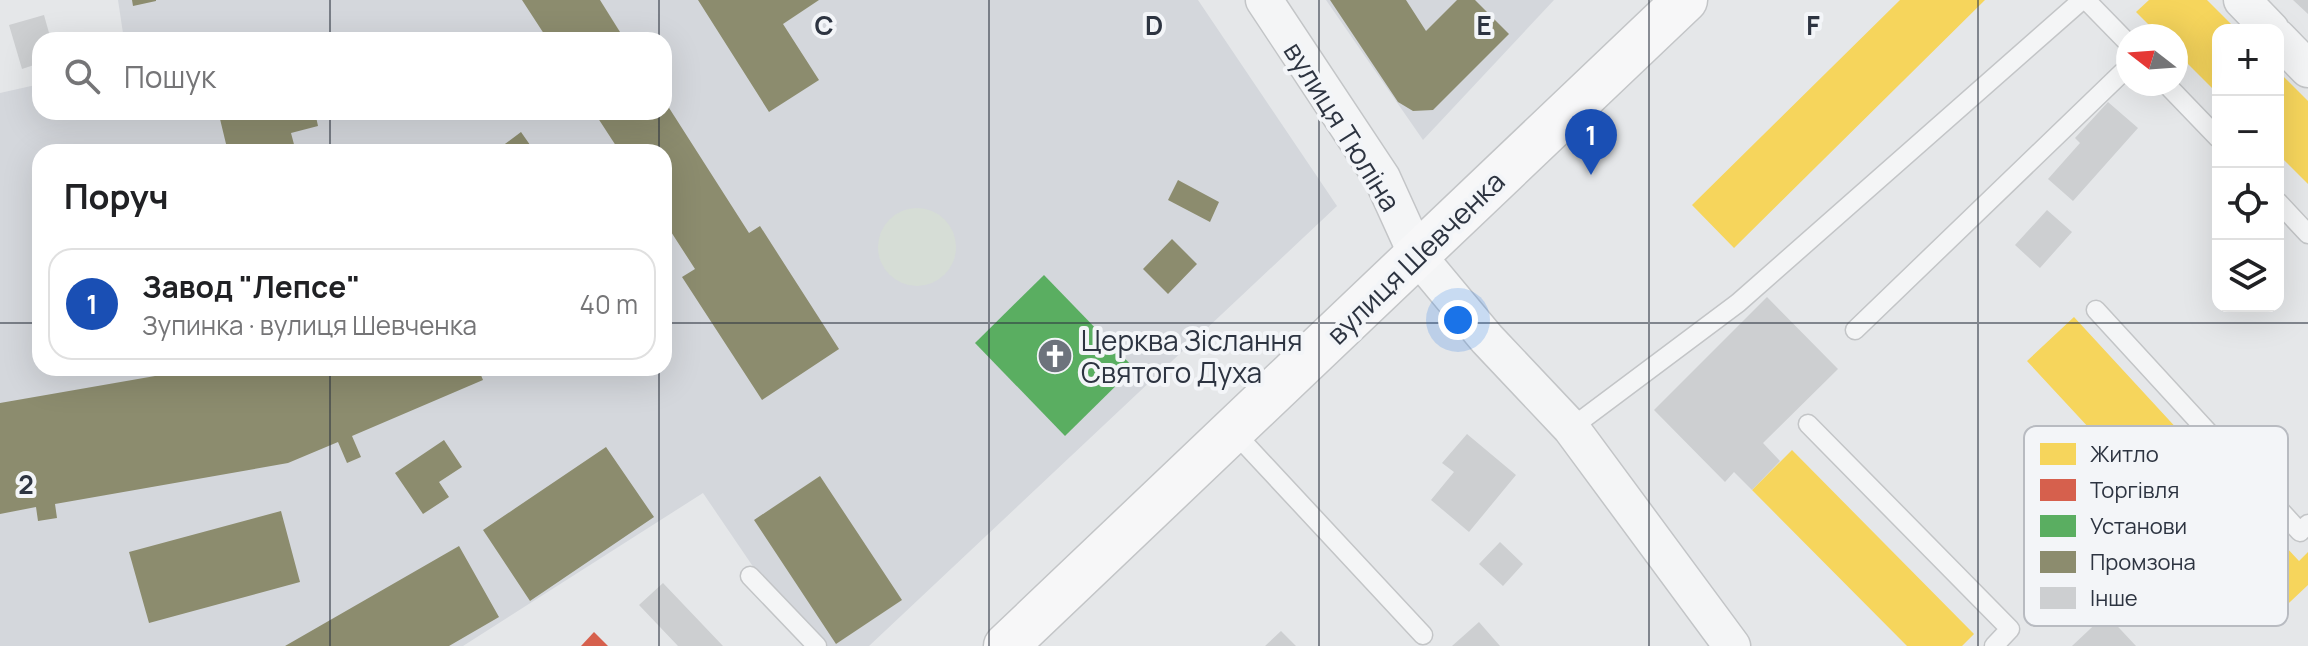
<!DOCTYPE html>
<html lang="uk">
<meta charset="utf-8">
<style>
:root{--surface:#fff;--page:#f6f6f6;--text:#202124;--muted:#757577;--line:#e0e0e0;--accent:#ea580c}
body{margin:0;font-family:Manrope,sans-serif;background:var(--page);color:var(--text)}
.controls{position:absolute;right:24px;top:24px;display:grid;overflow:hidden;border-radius:16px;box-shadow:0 8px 32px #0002}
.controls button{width:72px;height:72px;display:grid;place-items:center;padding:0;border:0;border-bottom:2px solid var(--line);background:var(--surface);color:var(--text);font:40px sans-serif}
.compass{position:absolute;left:2116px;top:24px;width:72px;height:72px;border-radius:50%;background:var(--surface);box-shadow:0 8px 32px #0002;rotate:287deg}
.you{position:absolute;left:1458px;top:320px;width:28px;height:28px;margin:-20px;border:6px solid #fff;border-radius:50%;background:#1a73e8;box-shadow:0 0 0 12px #1a73e833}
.badge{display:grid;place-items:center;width:52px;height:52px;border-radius:50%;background:var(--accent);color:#fff;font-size:26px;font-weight:700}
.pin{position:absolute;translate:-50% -66px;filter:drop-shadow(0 2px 4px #0008)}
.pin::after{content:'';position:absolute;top:42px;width:28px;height:24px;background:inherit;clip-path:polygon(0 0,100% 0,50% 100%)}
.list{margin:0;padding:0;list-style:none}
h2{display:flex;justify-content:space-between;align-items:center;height:104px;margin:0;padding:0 32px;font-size:34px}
h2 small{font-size:26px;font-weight:400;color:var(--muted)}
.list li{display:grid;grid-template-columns:52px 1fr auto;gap:24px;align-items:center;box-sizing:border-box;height:112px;margin:0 16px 16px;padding:0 16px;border:2px solid var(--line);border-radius:24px}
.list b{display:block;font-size:30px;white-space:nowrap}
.list p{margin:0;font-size:26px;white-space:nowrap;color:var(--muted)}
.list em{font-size:26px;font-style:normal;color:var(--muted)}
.icon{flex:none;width:44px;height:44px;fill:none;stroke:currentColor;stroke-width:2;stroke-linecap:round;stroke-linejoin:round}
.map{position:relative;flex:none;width:2308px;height:646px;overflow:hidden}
.search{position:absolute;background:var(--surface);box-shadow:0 8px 32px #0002;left:32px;top:32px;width:640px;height:88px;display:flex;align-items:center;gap:20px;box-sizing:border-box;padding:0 28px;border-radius:24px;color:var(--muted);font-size:30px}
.panel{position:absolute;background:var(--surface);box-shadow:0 8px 32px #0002;left:32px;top:144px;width:640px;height:232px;border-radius:24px}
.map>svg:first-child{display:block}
.built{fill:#d4d7dc;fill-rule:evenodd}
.green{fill:#d6ddd6}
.homes{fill:#f6d55c}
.shops{fill:#d6604d}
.public{fill:#5aae61}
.industry{fill:#8c8c6e}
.building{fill:#cdcfd1}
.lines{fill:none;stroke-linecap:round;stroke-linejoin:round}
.service-casing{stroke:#c3c5c7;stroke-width:21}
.minor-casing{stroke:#c3c5c7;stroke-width:39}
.secondary-casing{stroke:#c3c5c7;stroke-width:47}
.service{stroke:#f4f5f6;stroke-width:18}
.minor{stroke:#f4f5f6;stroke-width:36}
.secondary{stroke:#f7f7f8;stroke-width:44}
.grid{fill:none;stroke:#2d3441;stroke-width:2;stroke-opacity:0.55}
.labels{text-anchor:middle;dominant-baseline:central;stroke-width:8;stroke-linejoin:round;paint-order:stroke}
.street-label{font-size:28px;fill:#2d3441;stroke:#f3f5f8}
.poi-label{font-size:28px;fill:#2d3441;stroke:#f3f5f8;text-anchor:start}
.key{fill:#f3f5f8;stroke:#b8bbc1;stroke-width:2}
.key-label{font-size:22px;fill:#2d3441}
.grid-label{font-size:26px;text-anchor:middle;font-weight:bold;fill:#2d3441;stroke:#f3f5f8;stroke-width:8;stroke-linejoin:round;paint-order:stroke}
</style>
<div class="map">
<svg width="2308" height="646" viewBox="0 0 2308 646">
<rect width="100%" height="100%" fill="#e5e7e9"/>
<path class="built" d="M118,0H1198L1337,206L869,646H807L703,493L463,646H0V93L40,84V112H664V40H124ZM40,152H664V368H40Z
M1326,0H1554L1423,140Z"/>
<path class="green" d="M878 247a39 39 0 1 1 78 0a39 39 0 1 1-78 0Z"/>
<path class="homes" d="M1900,0H1985L1734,248L1692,205Z
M2149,0H2207L2237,30H2218V94L2176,52V36H2160L2136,12Z
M2278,71L2308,101V184L2278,154Z
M2074,317L2299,561L2308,552V585L2269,622L2027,361Z
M1792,450L1974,634L1962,646H1907L1752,490Z"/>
<path class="shops" d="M594,632L608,646H581Z"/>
<path class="public" d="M1044,275L1134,368L1065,436L975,343Z"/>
<path class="industry" d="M132,0H156V1L133,6Z
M522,0H600L625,40H548Z
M698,0H819L783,24L819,80L769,112Z
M1330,0H1406L1426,31L1457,0H1475L1509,34L1433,110L1413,111L1398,102Z
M455,32L463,40H445Z
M297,34L299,40H277V39Z
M664,100L749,233L760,226L839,349L762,400L682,277L695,269L664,221V152H620L594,112H664Z
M231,112H315L318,126L291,133L296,152H215L227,148L220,119L232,116Z
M521,132L535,152H494Z
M1178,180L1219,202L1210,222L1168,200Z
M1172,239L1197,264L1168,294L1143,269Z
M201,368H478L483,380L352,436L361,457L347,463L338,442L288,463L55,504L57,518L38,521L36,507L0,514V403Z
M444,440L462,467L439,482L449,497L423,514L395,473Z
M606,447L654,517L530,601L483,530Z
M820,476L902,600L836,644L754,520Z
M281,511L300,582L149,623L129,552Z
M459,546L499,617L449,646H285Z"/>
<path class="building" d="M2293,0H2308V14Z
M44,15L51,40H40V63L22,69L9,25Z
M2108,102L2138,128L2073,201L2048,179L2080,143L2075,138Z
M2047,210L2072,232L2040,268L2015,245Z
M1767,297L1838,369L1763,443L1780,461L1752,490L1734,472L1725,482L1654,410Z
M1467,434L1516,475L1469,532L1431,500L1454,472L1442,463Z
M1500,542L1523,564L1503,586L1479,564Z
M663,583L723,646H678L639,605Z
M2106,614L2136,646H2072Z
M1479,622L1500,646H1452Z
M1281,631L1296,646H1265Z"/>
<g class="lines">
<defs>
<path id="service" d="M2086,0L2128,43
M2166,84L2218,138
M2278,202L2308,234
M2096,310L2300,532L2308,524
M1855,330L2128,67
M1808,424L2010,629L1994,646
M1571,428L1738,303L2082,0
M1233,431L1423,635
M750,576L817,646"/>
<path id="minor" d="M1264,0L1382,178L1417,255L1487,339L1571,428L1732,646
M2242,0L2271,30
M2278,38L2308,69"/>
<path id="secondary" d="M1006,646L1685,0"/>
</defs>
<use href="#service" class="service-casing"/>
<use href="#minor" class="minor-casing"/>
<use href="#secondary" class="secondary-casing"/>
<use href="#service" class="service"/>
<use href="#minor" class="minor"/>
<use href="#secondary" class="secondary"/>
</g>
<path class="grid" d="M330,0V40M659,0V40M989,0V646M1319,0V646M1649,0V646M1978,0V646M330,112V152M659,112V152M0,323H40M664,323H2308M330,368V646M659,368V646"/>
<defs>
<symbol id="church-disc" viewBox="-11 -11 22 22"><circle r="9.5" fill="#6d737c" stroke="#f3f5f8"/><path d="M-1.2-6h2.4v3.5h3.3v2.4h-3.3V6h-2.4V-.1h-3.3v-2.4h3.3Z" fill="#fff"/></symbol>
</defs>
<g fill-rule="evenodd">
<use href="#church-disc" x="1035" y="336" width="40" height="40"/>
</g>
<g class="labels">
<g class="street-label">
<text transform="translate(1343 126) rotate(58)">вулиця Тюліна</text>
<text transform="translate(1415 257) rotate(-44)">вулиця Шевченка</text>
</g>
<g class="poi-label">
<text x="1081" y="340">Церква Зіслання<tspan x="1081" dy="32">Святого Духа</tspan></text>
</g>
</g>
<rect x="2024" y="426" width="264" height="200" rx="12" class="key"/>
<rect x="2040" y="443" width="36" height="22" fill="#f6d55c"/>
<rect x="2040" y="479" width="36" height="22" fill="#d6604d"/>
<rect x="2040" y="515" width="36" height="22" fill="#5aae61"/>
<rect x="2040" y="551" width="36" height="22" fill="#8c8c6e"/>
<rect x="2040" y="587" width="36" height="22" fill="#cdcfd1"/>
<g class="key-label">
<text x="2090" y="462">Житло</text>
<text x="2090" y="498">Торгівля</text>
<text x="2090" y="534">Установи</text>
<text x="2090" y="570">Промзона</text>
<text x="2090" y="606">Інше</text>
</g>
<g class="grid-label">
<text x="824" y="35">C</text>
<text x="1154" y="35">D</text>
<text x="1484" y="35">E</text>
<text x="1813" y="35">F</text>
<text x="26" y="494">2</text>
</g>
</svg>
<div class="controls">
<button>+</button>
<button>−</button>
<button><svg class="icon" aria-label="locate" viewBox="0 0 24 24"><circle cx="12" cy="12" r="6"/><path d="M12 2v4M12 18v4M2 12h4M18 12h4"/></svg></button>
<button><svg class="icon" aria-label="layers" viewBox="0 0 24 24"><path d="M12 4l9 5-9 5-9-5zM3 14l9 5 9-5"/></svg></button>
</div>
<svg class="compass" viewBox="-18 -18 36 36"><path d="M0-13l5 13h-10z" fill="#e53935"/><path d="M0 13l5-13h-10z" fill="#757577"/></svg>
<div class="you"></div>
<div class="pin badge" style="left:1591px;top:175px;background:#1a4fb4">1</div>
<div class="search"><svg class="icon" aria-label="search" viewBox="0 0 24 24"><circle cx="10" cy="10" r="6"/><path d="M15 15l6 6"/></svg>Пошук</div>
<section class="panel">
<h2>Поруч<small></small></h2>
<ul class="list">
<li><span class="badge" style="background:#1a4fb4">1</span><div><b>Завод &quot;Лепсе&quot;</b><p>Зупинка · вулиця Шевченка</p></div><em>40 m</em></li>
</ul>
</section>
</div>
